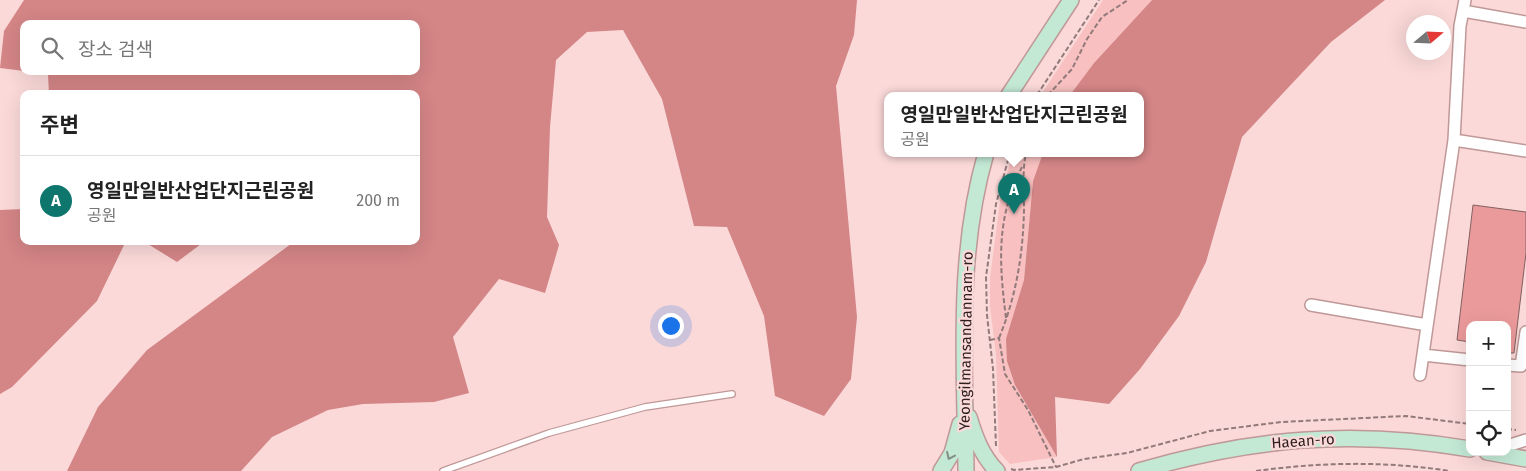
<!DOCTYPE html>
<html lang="ko">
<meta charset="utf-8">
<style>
:root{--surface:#fff;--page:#f6f6f6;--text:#222;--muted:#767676;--line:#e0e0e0;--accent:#0f766e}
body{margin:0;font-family:"Fira Sans","Noto Sans KR",sans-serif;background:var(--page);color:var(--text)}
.controls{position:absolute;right:15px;bottom:15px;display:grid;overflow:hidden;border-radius:10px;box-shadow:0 5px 20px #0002}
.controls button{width:45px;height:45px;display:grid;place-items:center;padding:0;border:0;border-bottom:1px solid var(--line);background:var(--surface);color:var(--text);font:25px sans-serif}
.compass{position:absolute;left:1406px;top:15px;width:45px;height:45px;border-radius:50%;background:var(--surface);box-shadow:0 5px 20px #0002;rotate:71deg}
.you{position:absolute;left:670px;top:325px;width:18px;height:18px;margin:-12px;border:4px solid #fff;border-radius:50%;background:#1a73e8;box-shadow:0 0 0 8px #1a73e833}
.badge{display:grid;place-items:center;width:32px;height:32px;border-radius:50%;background:var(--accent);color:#fff;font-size:16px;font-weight:700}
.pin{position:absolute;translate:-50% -41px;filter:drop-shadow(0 1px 2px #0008)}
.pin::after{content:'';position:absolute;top:26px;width:18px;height:15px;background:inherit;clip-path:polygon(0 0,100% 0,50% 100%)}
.popup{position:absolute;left:884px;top:92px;width:260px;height:65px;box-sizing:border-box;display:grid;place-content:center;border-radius:10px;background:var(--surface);filter:drop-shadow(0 1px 4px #0005);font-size:16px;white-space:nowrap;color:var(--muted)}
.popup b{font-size:19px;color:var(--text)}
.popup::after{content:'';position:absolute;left:50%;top:100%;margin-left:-10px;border:10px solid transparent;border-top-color:var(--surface)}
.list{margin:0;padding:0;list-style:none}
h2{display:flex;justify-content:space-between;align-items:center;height:65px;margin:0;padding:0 20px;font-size:21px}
h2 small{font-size:16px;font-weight:400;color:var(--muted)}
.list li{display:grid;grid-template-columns:32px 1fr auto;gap:15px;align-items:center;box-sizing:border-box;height:90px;padding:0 20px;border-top:1px solid var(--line)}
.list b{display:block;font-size:19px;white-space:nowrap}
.list p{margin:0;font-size:16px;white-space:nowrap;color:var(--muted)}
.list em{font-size:16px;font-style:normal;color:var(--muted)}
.icon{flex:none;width:28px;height:28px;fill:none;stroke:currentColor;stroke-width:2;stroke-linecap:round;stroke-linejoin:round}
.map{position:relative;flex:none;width:1526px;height:471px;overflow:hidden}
.search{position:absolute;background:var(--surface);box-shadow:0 5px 20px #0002;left:20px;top:20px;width:400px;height:55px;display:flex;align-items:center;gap:12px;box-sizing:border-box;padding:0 18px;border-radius:10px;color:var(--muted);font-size:19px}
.panel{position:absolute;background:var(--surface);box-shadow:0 5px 20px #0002;left:20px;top:90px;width:400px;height:155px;border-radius:10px}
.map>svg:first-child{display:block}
.green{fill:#f8c0c0}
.forest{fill:#d48586}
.building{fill:#eb9a9b;stroke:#836060}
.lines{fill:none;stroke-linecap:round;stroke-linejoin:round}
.lane-casing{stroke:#bf9897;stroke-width:8}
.street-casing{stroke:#bf9897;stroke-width:14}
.secondary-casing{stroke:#bf9897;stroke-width:18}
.path{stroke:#927a7a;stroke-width:2;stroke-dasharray:5 2.5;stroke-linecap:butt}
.lane{stroke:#fff;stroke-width:5.5}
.street{stroke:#fff;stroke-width:11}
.secondary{stroke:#c3e9d5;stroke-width:15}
.oneway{stroke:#808e83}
.labels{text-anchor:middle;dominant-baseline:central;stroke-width:4.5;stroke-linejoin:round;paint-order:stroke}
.street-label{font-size:15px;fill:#2e1f1f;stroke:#fbd9d9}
</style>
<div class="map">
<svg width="1526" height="471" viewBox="0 0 1526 471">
<rect width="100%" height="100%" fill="#fbd9d9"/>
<path class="green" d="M1103,0H1152L1094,63L1070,95H1041Z
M1013,153H1043L1033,181L1024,280L1017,306L1015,385L1057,457L1010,464L999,452L996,355L990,306V278L1001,194Z"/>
<path class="forest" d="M24,0H857L854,35L836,86L857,317L851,379L824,416L775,396L764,316L727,227L694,226L662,99L623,30L587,32L556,60L550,127L547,217L559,245L545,293L499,279L453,337L469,393L434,402L363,404L328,410L272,437L241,471H67L98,407L147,350L295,241H416V94H49L48,75L25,71H416V24H24V71L0,68L4,31Z
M1152,0H1385L1331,42L1242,137L1206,262L1179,316L1140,369L1109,404L1055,397L1057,457L1015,385L1007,361L1006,339L1024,280L1033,181L1043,153H1140V95H1070L1094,63Z
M24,209V241H126L97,301L12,387L0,394V210Z
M143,241H205L177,262Z"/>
<path class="building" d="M1473,205L1526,212V253L1514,353H1507V325H1470V342L1457,340Z"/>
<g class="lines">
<defs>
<path id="lane" d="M443,471L549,433L645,407L732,394"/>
<path id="street" d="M1463,11L1526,22
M1454,140L1526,151
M1311,305L1427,325
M1423,355L1470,360
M1507,365L1521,366L1526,332
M1420,375L1454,140L1460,26L1465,0
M1507,446L1526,440"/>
<path id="secondary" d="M1009,95L1071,0
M969,417C975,437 982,456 997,471
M1487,452L1526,459
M941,471L952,453L960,424
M966,471C965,364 956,256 986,153
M1139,471C1251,438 1354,429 1470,449"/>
</defs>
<use href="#lane" class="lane-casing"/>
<use href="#street" class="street-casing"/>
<use href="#secondary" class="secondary-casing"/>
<path class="path" d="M1037,95L1099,0
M1048,95L1072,69L1087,39L1102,17L1128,0
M1006,318C999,263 996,218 1022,167
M999,338C1016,297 1023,255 1024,210C1024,191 1022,172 1026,153
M990,340L999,338L1005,374L1028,410L1056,467
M1507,429L1516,430
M996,446L993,369L987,315L986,277L996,204L1010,153
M1011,469L1014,470L1056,467L1084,459L1127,453L1210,431L1281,422L1406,416L1470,424
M1256,471C1322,462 1385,461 1450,471"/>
<use href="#lane" class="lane"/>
<use href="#street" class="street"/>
<use href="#secondary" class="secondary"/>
</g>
<defs><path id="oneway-chevron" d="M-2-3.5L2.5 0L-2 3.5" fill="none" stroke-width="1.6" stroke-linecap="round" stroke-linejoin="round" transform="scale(1.25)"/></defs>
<use class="oneway" href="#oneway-chevron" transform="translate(950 456) rotate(115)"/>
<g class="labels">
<g class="street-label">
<text transform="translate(966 341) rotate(-89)">Yeongilmansandannam-ro</text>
<text transform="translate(1303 441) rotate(-4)">Haean-ro</text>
</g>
</g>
</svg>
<div class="controls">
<button>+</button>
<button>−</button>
<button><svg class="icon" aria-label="locate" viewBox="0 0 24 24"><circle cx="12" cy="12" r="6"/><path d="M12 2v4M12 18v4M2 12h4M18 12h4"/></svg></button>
</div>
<svg class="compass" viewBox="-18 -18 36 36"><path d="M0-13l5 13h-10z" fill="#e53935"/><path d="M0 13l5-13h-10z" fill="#767676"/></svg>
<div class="you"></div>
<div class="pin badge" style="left:1014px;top:214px">A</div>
<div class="popup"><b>영일만일반산업단지근린공원</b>공원</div>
<div class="search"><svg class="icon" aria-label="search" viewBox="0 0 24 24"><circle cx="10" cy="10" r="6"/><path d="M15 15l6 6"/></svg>장소 검색</div>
<section class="panel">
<h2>주변<small></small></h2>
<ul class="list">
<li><span class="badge">A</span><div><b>영일만일반산업단지근린공원</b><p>공원</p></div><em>200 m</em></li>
</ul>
</section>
</div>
